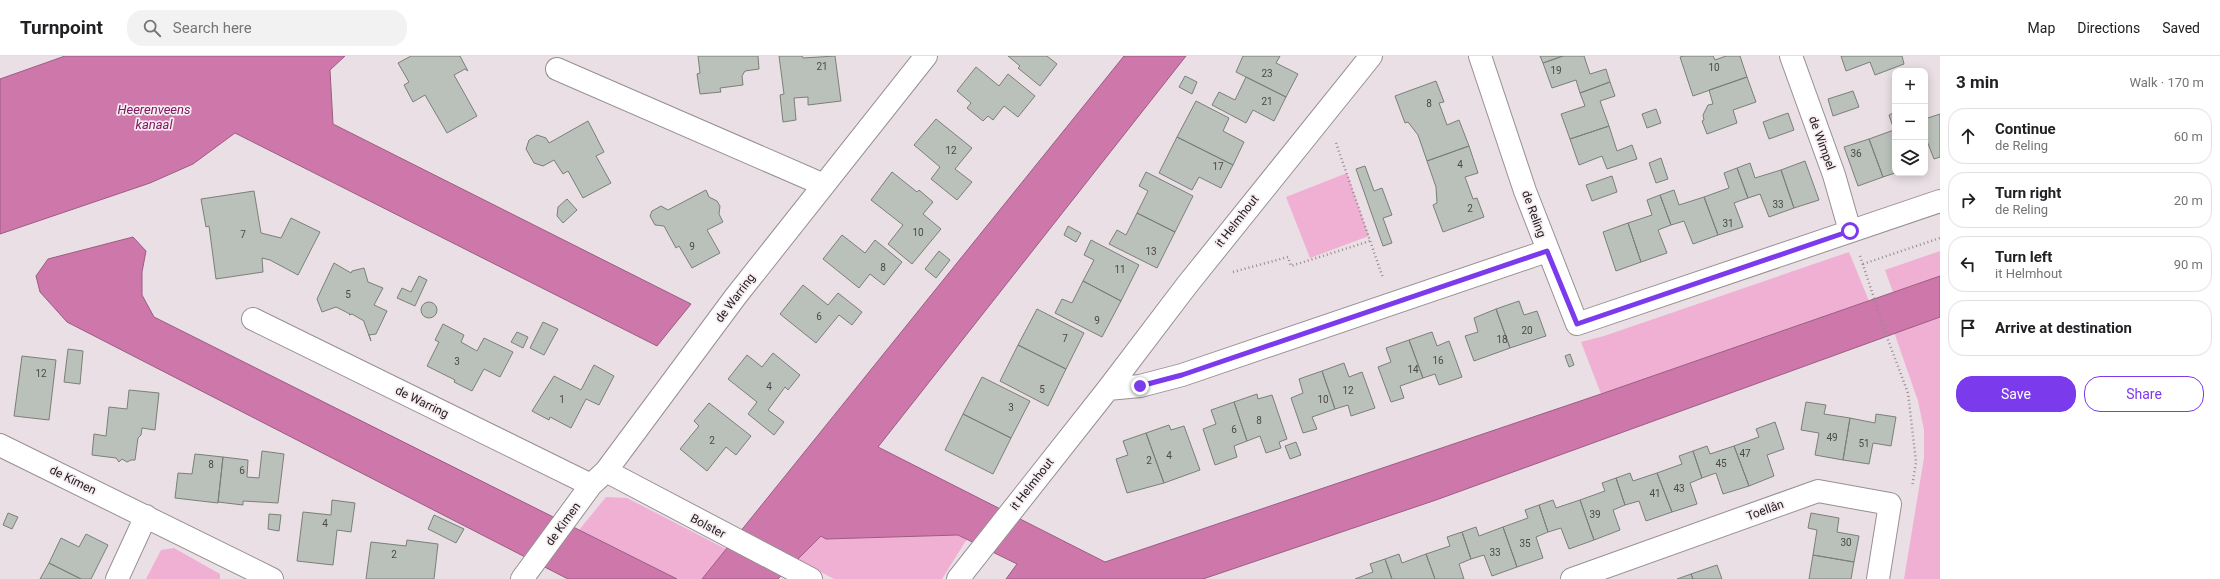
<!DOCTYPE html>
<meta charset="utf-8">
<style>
:root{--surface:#fff;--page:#f2f2f2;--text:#202124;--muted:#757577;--line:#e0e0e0;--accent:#7c3aed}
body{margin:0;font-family:Roboto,sans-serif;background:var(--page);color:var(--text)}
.controls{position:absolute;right:12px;top:12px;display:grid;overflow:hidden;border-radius:8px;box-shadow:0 2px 10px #0003}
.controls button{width:36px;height:36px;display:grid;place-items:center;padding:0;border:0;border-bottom:1px solid var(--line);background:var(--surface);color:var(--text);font:20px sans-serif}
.stop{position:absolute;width:12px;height:12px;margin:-9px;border:3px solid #7c3aed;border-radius:50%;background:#fff}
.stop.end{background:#7c3aed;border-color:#fff;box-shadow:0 1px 4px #0008}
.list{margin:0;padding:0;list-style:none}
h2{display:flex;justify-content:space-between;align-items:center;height:52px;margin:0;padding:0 16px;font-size:17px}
h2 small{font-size:13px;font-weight:400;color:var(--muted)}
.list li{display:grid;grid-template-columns:26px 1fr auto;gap:12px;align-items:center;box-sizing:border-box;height:56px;margin:0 8px 8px;padding:0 8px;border:1px solid var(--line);border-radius:16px}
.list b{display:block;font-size:15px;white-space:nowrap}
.list p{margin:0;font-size:13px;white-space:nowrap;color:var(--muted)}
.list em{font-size:13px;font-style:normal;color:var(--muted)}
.actions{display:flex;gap:8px;padding:12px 16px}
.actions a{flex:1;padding:9px 0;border:1px solid var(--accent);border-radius:16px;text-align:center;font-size:14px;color:var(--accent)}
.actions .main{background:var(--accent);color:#fff}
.icon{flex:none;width:22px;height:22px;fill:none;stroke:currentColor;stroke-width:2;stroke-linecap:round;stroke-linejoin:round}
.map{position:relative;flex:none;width:1940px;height:523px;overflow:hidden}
header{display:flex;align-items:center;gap:24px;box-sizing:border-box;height:56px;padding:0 20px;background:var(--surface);border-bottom:1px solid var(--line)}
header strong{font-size:19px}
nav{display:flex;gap:22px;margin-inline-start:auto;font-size:14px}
.search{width:280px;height:36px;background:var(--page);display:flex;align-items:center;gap:10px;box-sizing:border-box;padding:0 14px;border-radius:16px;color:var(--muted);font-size:15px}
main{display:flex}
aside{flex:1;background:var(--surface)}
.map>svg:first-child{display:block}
.green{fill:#f0b0d4}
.water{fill:#ce77ab;stroke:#9b5d82}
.building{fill:#bac1ba;stroke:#7a8079}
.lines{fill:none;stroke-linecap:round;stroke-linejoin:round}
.street-casing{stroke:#988f94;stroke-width:24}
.path{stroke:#938c8f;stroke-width:2.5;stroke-dasharray:1 3;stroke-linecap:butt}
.street{stroke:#fff;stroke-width:22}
.route{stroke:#7c3aed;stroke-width:5}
.labels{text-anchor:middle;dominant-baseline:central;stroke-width:3.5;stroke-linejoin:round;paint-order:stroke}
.number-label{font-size:10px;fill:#4a4948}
.street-label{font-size:12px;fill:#242122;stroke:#f6ecf1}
.water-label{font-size:13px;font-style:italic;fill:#80175f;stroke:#f6ecf1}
</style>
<header>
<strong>Turnpoint</strong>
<div class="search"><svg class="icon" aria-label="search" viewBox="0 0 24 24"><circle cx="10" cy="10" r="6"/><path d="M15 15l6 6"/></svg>Search here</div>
<nav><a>Map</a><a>Directions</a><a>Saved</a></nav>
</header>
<main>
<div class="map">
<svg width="1940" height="523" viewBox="0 0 1940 523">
<rect width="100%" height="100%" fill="#e9dfe4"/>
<path class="green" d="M1347,117L1369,180L1310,202L1286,141Z
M1940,195V220L1893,236L1885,214Z
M1849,196L1869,245L1601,338L1581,286L1604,280Z
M1940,261V523H1904L1924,402V374L1918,345L1894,276Z
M606,441L627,442L726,493L702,523H677L579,474Z
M958,479L967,483L942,523H834L797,503L821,480L826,483Z
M174,492L220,518V523H146L161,494Z"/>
<path class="water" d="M65,0H345L330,14L333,68L691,248L657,290L235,77L193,108L150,127L0,178V23Z
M1124,0H1186L878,391L1105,506L1601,338L1940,220V261L1436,444L1203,523H1006L1017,508L958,479L826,483L821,480L778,523H702Z
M133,181L146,195L142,216V239L154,261L677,523H568L67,266L40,236L36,220L48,203Z"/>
<path class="building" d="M411,0H460L468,15L465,13L454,19L477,60L447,77L425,39L413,46L404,29L409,26L398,7Z
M698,0H758L759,13L745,15L742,20L743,29L720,32L721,36L700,38L697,18L700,17Z
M779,0H802L803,2L835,0L841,45L808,49V41L794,42L796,64L783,66L780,39L784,38Z
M1008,0H1047L1057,8L1040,30L1018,12L1020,10Z
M1243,0H1280L1276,7L1298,18L1286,41L1236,16Z
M1540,0H1563L1543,7Z
M1563,0H1584L1590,18L1606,13L1610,26L1580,37L1576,24L1552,32L1543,7Z
M1684,0H1713L1715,4L1726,0H1740L1747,21L1693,40L1680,1Z
M1841,0H1902L1904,8L1875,19L1870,6L1846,15Z
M976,11L999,30L1008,18L1035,40L1018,61L1004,50L993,64L988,60L983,65L967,52L971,47L957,35Z
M1185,20L1197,26L1192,38L1179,31Z
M1246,21L1286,41L1274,65L1253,54L1246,67L1212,49L1219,36L1235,44Z
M1747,21L1756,46L1733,54L1737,67L1707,78L1702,65L1704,64L1703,59L1708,49L1713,48L1709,34Z
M1436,25L1444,46L1439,47L1447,69L1459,64L1469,90L1427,105L1418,79L1408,66L1405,67L1395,40Z
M1610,26L1615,40L1600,45L1609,70L1570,83L1561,58L1585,50L1580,37Z
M1853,35L1859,51L1833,60L1828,43Z
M1196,45L1229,62L1223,75L1244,86L1233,109L1177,81Z
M1656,53L1661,67L1647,72L1642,58Z
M1895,56V117L1883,121L1869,83L1894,74L1889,59Z
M1788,57L1794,74L1769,83L1763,66Z
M1940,58V101L1934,103L1925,80V63Z
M936,63L972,92L955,113L972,126L957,144L931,123L940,111L914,89Z
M588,65L604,96L596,100L611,127L583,142L568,115L563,118L554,104L543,110L534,107L526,93L529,84L537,79L546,82L549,87Z
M1609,70L1617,95L1632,89L1637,103L1607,113L1602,100L1579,109L1570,83Z
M1177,81L1233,109L1221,132L1199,121L1192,134L1159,117Z
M1869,83L1883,121L1858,130L1844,91Z
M1469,90L1478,117L1465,121L1473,143L1477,142L1484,161L1443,176L1433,149L1437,147L1436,131L1427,105Z
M1661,102L1668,123L1656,127L1649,107Z
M1805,105L1819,144L1794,152L1781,114Z
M1750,107L1755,122L1781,114L1794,152L1769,161L1760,138L1748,142L1737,112Z
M1365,110L1374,135L1382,132L1392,159L1383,162L1392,187L1383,190L1356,113Z
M1737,112L1748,142L1734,147L1743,171L1718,179L1704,141L1729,132L1724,117Z
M892,116L917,136L919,134L933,146L923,158L941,173L912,208L888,188L903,169L871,144Z
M1146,116L1193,140L1175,176L1137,157L1148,135L1139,130Z
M1612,120L1617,136L1592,145L1586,129Z
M706,134L709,141L717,145L720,150L719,158L723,166L707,174L720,197L692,212L679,190L676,192L664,170L655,169L650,160L652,155L661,150L668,154Z
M1674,134L1679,149L1704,141L1718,179L1693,188L1684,165L1671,169L1660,139Z
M254,135L261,177L281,182L291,162L320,176L298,219L270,204L262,202L263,216L216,223L209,170L206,171L201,143Z
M1660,139L1671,169L1658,174L1667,197L1641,206L1628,167L1652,159L1647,144Z
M567,143L577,154L563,167L557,160L558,151Z
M1137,157L1175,176L1157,212L1109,188L1117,174L1126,179Z
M1628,167L1641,206L1616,215L1603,176Z
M1068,170L1081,177L1076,186L1064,179Z
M842,179L865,197L875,184L902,206L884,229L870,218L859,232L823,203Z
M1091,184L1139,209L1121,245L1083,225L1094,204L1084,199Z
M939,195L950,204L936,222L925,213Z
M334,207L351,217L352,215L364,212L368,226L383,232L374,249L387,255L376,278L369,279L371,285L364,266V265L352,258L349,259L350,258L336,251L322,256L317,243Z
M419,220L427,224L415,250L397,242L402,232L411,236Z
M1083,225L1121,245L1102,281L1055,257L1062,243L1072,247Z
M803,229L828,249L838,237L862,256L852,269L839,259L816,287L780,258Z
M1519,245L1524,259L1537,255L1546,280L1510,292L1496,253Z
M421 254a8 8 0 1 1 16 0a8 8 0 1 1-16 0Z
M1037,253L1084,277L1066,313L1018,289Z
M1496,253L1510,292L1474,305L1465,280L1478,276L1474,262Z
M543,266L558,273L544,299L530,292Z
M443,268L464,279L461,286L477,295L484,282L513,296L500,321L484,313L472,335L454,326L455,324L427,310L439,286L435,284Z
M517,276L528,281L523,292L511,286Z
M1432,276L1437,290L1449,285L1462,321L1439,329L1435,318L1423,322L1409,284Z
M1409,284L1423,322L1400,330L1404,342L1391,346L1378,311L1391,306L1386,292Z
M1018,289L1066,313L1048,350L1000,325Z
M68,293L83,295L80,328L64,326Z
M773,297L800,319L788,334L785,331L768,354L784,366L774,379L748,358L757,346L728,323L747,299L762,311Z
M1570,298L1574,309L1569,311L1565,300Z
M22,300L56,304L49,364L14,360Z
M1344,307L1349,321L1362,316L1375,352L1351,360L1348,349L1335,353L1322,315Z
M594,309L614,320L599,349L586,343L571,372L550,361L549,364L532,355L554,320L581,334Z
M1322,315L1335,353L1312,361L1317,373L1303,377L1291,342L1303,337L1299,323Z
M982,321L1030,345L1011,382L963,358Z
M129,334L159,337L155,374L142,372L141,379L138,382L135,404H131L127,406L122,403L119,406L116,402L92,399L94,378L106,380L109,351L127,353Z
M1257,338L1258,343L1272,339L1287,383L1279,386L1281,392L1266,397L1260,380L1247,385L1234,346Z
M1234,346L1247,385L1234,390L1237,401L1215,409L1203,373L1216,368L1211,354Z
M1806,346L1826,349L1824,358L1850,362L1843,404L1815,399L1819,377L1801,374Z
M709,347L751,380L736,399L726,391L707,415L680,393L699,370L694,365Z
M963,358L1011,382L993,418L945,394Z
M1876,358L1896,361L1891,390L1873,387L1869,408L1843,404L1850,362L1875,367Z
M1775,366L1784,393L1767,399L1774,420L1749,430L1734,390L1759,381L1756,373Z
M1169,369L1171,374L1184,370L1200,414L1164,427L1146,377Z
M1146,377L1164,427L1127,437L1116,403L1128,399L1123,385Z
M1296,386L1301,399L1290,403L1285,390Z
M1707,390L1710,398L1734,390L1749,430L1723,438L1716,417L1702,422L1693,395Z
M262,395L284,398L278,447L243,445V449L218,446L223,401L248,404L247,421L259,422Z
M1693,395L1702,422L1690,427L1697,448L1672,456L1657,417L1682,408L1679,400Z
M195,398L223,401L218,447L175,442L178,417L192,418Z
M1630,417L1633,425L1657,417L1672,456L1646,465L1639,445L1625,449L1616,422Z
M1616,422L1625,449L1613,454L1620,474L1594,484L1580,444L1605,435L1602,427Z
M332,444L355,447L351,476L337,474L333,509L297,505L303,456L331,459Z
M1553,444L1556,452L1580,444L1594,484L1569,493L1561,472L1548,476L1539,449Z
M1539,449L1548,476L1536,481L1543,502L1517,511L1503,471L1528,462L1525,454Z
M8,457L18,461L12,473L3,469Z
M1811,457L1839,462L1837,476L1859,480L1854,506L1813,499L1817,474L1808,472Z
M269,458L281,459L279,475L268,473Z
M434,459L464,473L456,487L428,473Z
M1476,471L1479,480L1503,471L1517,511L1492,520L1484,499L1471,503L1462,476Z
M1462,476L1471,503L1459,508L1464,523H1435L1426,498L1450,490L1447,481Z
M86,478L108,489L91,523H81L49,507L61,482L79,491Z
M407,484L438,488L434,523H366L371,486L406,490Z
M1399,498L1402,507L1426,498L1435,523H1392L1385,503Z
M1813,499L1854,506L1851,523H1809Z
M1385,503L1392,523H1355L1373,516L1370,508Z
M49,507L81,523H40Z
M1717,509L1722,523H1693L1691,518Z
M1691,518L1693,523H1677Z"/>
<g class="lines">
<defs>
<path id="street" d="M1480,0L1525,135L1577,268L1940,145
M1791,0L1834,119L1850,175
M557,13L824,129
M253,263L591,429
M1108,333L1140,330L1182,319L1547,195
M0,389L272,523
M606,415L811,523
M117,523L146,460
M522,523L591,429L606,415L736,240L926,0
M958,523L1108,333L1187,229L1371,0
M1572,523L1818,435L1890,448L1878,523"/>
</defs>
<use href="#street" class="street-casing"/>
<path class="path" d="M1336,87L1383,222
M1860,200L1888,284L1908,337L1916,406L1912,431
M1863,208L1940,182
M1233,216L1288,201L1291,210L1370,185"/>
<use href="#street" class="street"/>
</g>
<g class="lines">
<path class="route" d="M1140,330L1182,319L1547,195L1577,268L1850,175"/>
</g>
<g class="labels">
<g class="number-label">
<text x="822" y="10">21</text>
<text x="1714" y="11">10</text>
<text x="1556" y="14">19</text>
<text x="1267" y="17">23</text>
<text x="1267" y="45">21</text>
<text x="1429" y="47">8</text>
<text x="951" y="94">12</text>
<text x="1856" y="97">36</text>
<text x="1460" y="108">4</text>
<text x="1218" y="110">17</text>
<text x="1778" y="148">33</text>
<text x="1470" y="152">2</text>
<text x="1728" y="167">31</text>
<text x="918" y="176">10</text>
<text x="243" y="178">7</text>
<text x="692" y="190">9</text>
<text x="1151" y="195">13</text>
<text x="883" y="211">8</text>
<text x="1120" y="213">11</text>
<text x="348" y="238">5</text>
<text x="819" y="260">6</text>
<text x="1097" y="264">9</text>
<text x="1527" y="274">20</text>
<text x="1065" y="282">7</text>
<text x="1502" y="283">18</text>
<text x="1438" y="304">16</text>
<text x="457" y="305">3</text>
<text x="1413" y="313">14</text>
<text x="41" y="317">12</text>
<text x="769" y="330">4</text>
<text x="1042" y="333">5</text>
<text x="1348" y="334">12</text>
<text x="562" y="343">1</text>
<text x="1323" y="343">10</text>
<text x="1011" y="351">3</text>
<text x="1259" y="364">8</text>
<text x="1234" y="373">6</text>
<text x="1832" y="381">49</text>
<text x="712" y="384">2</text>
<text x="1864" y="387">51</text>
<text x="1745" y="397">47</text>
<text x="1169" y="399">4</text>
<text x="1149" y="404">2</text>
<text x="1721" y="407">45</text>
<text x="211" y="408">8</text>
<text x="242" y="414">6</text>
<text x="1679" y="432">43</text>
<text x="1655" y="437">41</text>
<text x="1595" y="458">39</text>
<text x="325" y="467">4</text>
<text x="1846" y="486">30</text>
<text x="1525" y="487">35</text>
<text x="1495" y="496">33</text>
<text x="394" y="498">2</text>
</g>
<g class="street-label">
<text transform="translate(1822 87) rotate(70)">de Wimpel</text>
<text transform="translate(1534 158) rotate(70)">de Reling</text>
<text transform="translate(1237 165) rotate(-52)">it Helmhout</text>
<text transform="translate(735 242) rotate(-53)">de Warring</text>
<text transform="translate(422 346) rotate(26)">de Warring</text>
<text transform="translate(73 424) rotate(26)">de Kimen</text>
<text transform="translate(1032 428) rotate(-52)">it Helmhout</text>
<text transform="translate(1765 454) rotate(-20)">Toellân</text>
<text transform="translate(563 468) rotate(-54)">de Kimen</text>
<text transform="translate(708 470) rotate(28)">Bolster</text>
</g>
<g class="water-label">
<text x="154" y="53">Heerenveens<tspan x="154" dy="15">kanaal</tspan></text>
</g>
</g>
</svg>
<div class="controls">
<button>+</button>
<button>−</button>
<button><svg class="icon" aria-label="layers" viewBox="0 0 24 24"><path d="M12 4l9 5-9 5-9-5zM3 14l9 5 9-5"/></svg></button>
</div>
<div class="stop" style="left:1850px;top:175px"></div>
<div class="stop end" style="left:1140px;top:330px"></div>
</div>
<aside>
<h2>3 min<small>Walk · 170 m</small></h2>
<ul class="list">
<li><svg class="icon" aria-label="ahead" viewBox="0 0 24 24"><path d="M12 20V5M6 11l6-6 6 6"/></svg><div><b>Continue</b><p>de Reling</p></div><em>60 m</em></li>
<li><svg class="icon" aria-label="right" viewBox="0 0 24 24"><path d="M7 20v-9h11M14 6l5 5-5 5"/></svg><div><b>Turn right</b><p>de Reling</p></div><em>20 m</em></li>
<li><svg class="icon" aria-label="left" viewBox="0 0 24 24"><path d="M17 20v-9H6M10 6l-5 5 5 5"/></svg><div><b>Turn left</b><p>it Helmhout</p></div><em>90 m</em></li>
<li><svg class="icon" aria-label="arrive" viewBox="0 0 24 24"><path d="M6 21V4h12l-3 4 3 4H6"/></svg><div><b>Arrive at destination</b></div></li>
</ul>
<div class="actions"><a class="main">Save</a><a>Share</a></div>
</aside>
</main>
